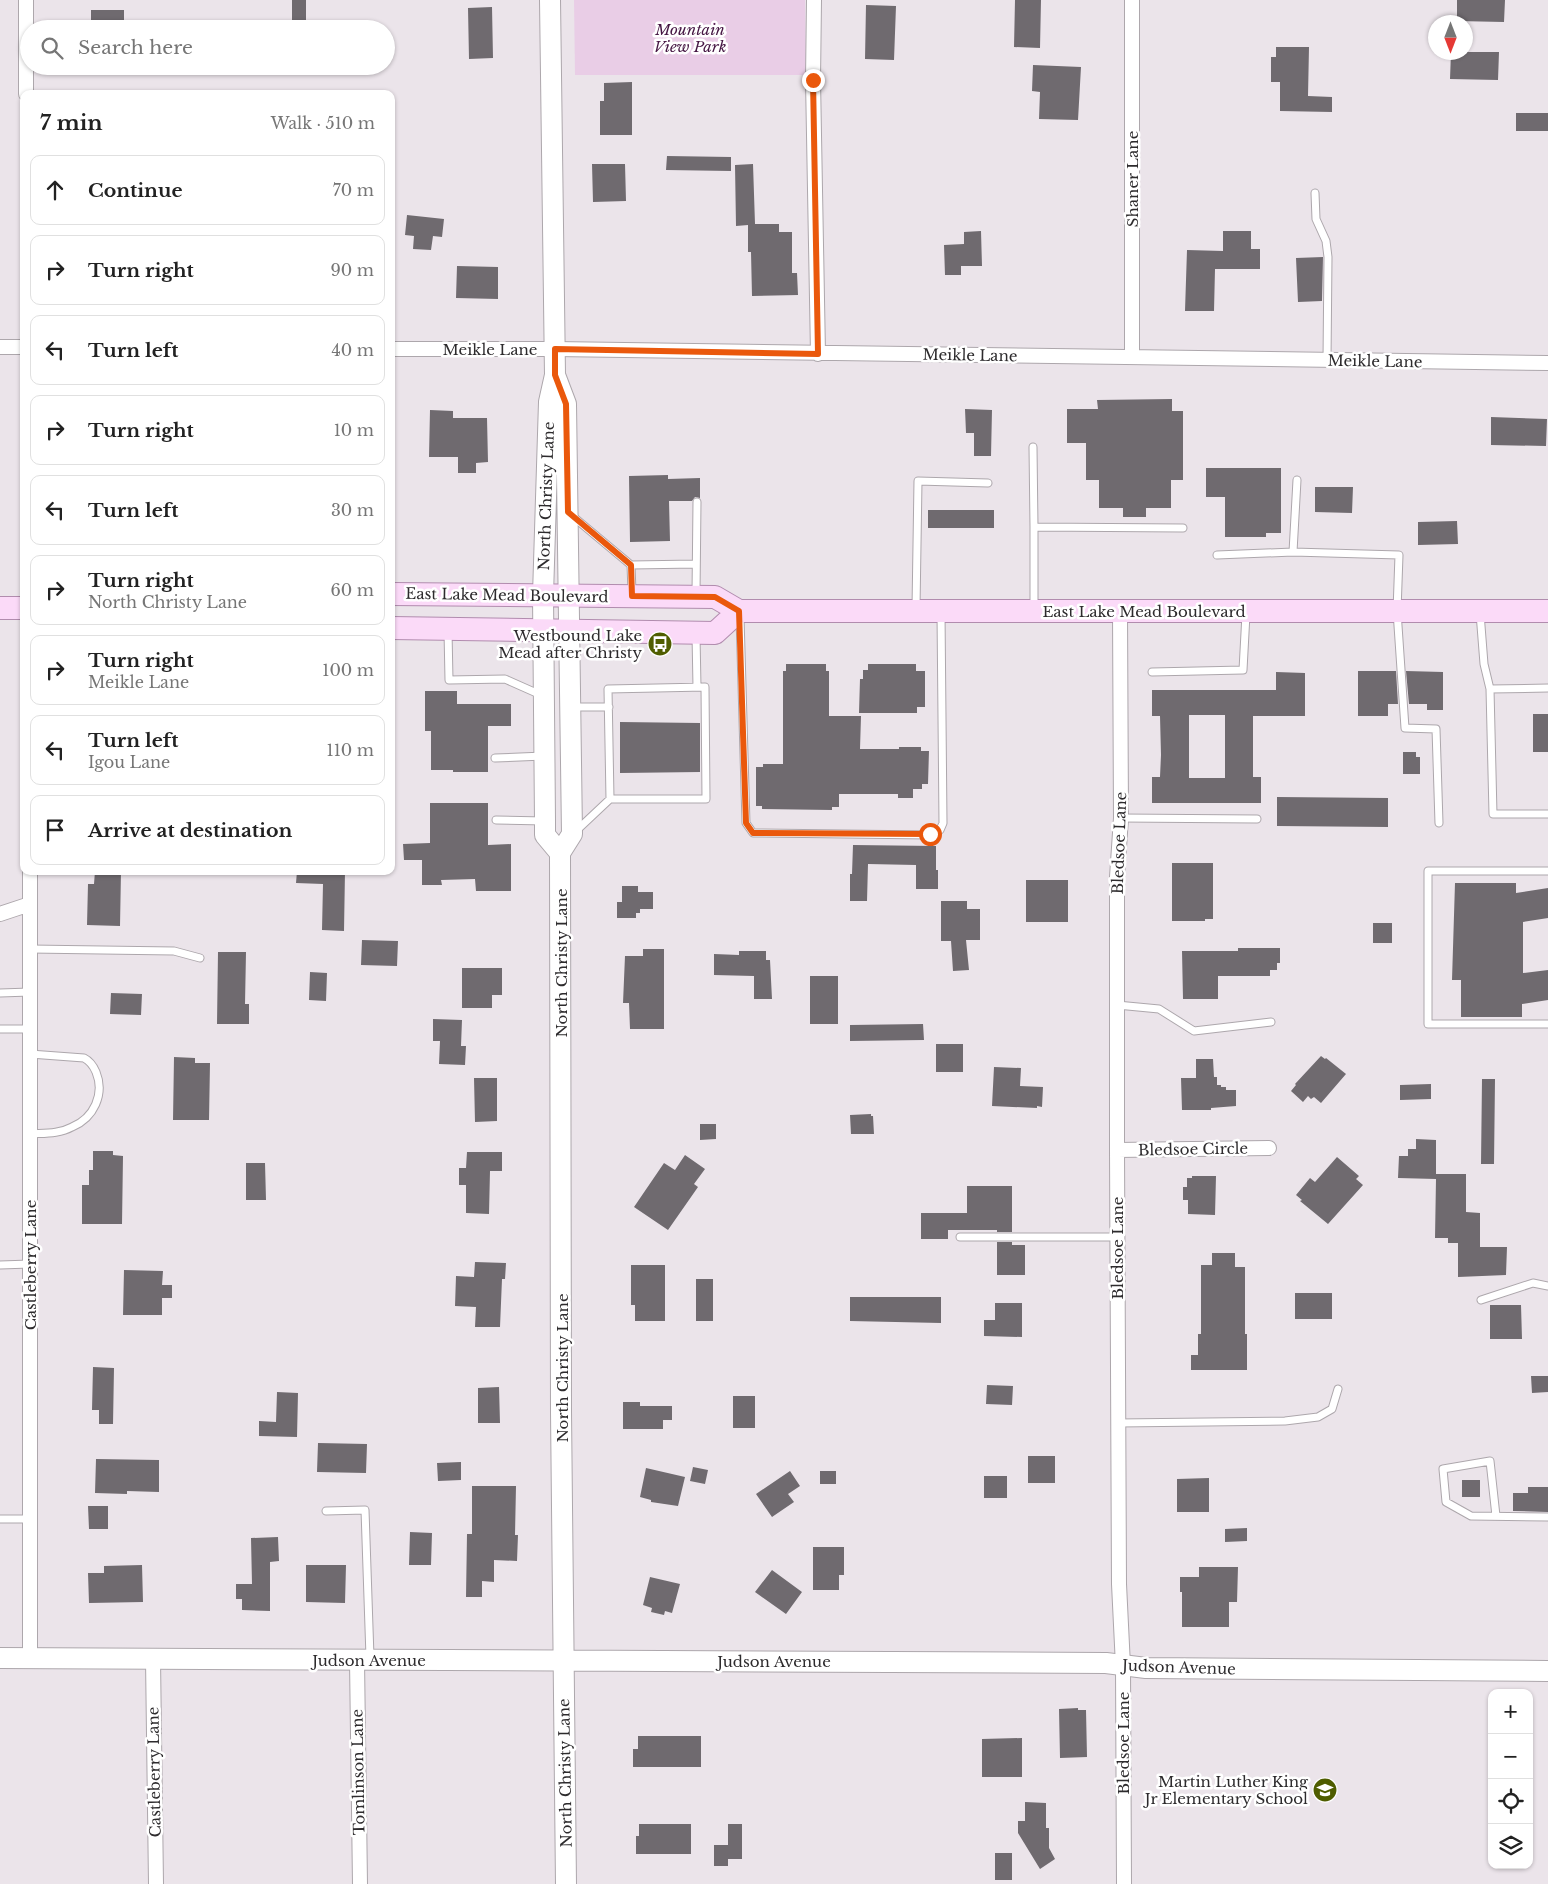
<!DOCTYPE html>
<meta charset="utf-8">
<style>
:root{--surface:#fff;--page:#f2f2f2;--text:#222;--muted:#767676;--line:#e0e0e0}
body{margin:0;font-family:"Libre Baskerville",serif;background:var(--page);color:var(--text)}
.controls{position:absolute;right:15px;bottom:15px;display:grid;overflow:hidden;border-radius:10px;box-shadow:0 1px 4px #0004}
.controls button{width:45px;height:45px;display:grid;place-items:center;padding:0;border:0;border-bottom:1px solid var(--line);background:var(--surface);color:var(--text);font:25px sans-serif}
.compass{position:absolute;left:1428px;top:15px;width:45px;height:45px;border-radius:50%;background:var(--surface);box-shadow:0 1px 4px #0004;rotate:180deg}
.stop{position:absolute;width:15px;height:15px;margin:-11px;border:4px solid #ea580c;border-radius:50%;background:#fff}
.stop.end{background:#ea580c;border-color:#fff;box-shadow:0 1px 5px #0008}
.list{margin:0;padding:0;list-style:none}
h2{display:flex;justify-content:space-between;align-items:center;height:65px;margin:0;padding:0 20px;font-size:21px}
h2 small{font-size:16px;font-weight:400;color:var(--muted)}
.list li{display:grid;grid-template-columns:32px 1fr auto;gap:15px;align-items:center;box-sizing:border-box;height:70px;margin:0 10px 10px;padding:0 10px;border:1px solid var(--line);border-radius:10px}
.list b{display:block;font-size:19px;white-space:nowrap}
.list p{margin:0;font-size:16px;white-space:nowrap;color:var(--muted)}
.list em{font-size:16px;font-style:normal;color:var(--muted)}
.icon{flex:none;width:28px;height:28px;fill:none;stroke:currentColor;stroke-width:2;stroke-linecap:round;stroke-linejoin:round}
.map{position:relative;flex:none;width:1548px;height:1884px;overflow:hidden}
.search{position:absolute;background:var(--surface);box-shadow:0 1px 4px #0004;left:20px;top:20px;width:375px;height:55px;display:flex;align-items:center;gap:12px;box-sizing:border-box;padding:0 18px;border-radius:28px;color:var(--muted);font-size:19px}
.panel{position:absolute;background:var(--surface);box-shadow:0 1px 4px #0004;left:20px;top:90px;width:375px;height:785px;border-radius:10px}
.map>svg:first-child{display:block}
.green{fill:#e9cde6}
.building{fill:#6f6a6f;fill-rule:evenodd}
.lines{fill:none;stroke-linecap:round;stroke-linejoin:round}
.lane-casing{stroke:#ada7ac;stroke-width:9}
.street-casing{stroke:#ada7ac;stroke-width:16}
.secondary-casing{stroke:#ada7ac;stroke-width:22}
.primary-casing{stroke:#b18cae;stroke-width:24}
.lane{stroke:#fff;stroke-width:7}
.street{stroke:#fff;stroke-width:14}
.secondary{stroke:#fff;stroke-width:20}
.primary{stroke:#fbdaf8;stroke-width:22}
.route{stroke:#ea580c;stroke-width:6}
.labels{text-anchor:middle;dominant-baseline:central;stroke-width:5;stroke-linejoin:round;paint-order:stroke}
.park-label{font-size:15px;font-style:italic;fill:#451643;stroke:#fff}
.street-label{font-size:15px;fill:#2d2b2d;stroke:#fff}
.poi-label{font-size:15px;fill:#2d2b2d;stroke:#fff;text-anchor:end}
</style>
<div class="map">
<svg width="1548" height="1884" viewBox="0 0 1548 1884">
<rect width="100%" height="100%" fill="#ebe4ea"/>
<path class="green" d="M574,0H805L806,75H575Z"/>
<path class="building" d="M292,0H306V24H292Z
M1015,0H1041L1040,48L1014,47Z
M1457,0H1505L1504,22L1457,21Z
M866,5L896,6L894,60L865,59Z
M492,7L493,58L469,59L468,8Z
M91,10H124V29H91Z
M1276,47H1309L1308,96L1332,97V112L1280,111V82H1271V57H1276Z
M1451,52H1499L1498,80L1450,79Z
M1033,65L1081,67L1078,120L1039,119L1040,92L1032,91Z
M632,82V135H600V101H604V83Z
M1516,113H1548V131H1516Z
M667,156L731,157V171L666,170Z
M592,164H625L626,201L593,202Z
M753,164L755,224H779V232H792V273H797L798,295L752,296L751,252H748V225L736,226L735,165Z
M407,215L444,219L442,237L433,236L431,250L413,249L414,236L405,235Z
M981,231L982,266H961V275H945L944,245L964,244V232Z
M1223,231H1251V249H1260V269H1215L1214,311H1185L1187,250L1223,251Z
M1323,257L1322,301L1298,302L1296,258Z
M457,266L498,267V299L456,298Z
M1172,399V411H1183V480H1171V508H1146V517H1123V508H1099V480H1086V443H1067V409H1098L1097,400Z
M965,409L992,410L991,456H974V433H966Z
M430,410L453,411V418H487L488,462L476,463V473H458V457H429Z
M1491,417L1547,419L1546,446L1491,445Z
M1206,468H1281V533H1266V537H1225V497H1206Z
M668,475V479L700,478V498L695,497L692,501H669L670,541L630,542L629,476Z
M1315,487H1353L1352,513L1315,512Z
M928,510H994V528H928Z
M1457,521L1458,544L1418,545V522Z
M786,664H826V671H829V716H861L860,749H899V747H921V751H929L928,784H922V789H913V798H898V794H839V807H832V810L762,809V806H756V767H763V764H783V671H786Z
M868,664H916V671H925V707H917V713H859L860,679H863V670H868Z
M1358,671H1396L1398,704H1388V716H1358Z
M1406,671L1443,672V710H1427V704H1409Z
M1276,672L1305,673V716H1253V777H1261V803H1152V777H1160L1161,755L1160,716H1152V690H1276ZM1189,715H1225V778H1189Z
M425,691H457V704H511V726H488V772H453V770H431V731H425Z
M1533,714H1548V752H1533Z
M620,722L700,723V772L620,773Z
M1403,752H1416V757H1420V774H1403Z
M1277,797L1388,798V827L1277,826Z
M430,803H488V845L511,844V891H476L475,879L441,880L442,885H422V860H404L403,844L430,843Z
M853,845L936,846V870H938V889H916V865L868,864L867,901H850V874H852Z
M1172,863H1213V919H1205V921H1172Z
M95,871H121L120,926L87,925L88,884H94Z
M297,871H345L344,931L322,930L323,884L296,883Z
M1026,880H1068V922H1026Z
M1455,883H1516V893L1548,888V918L1523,922V973L1548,970V1000L1522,1004V1017H1461V980H1452Z
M622,886H638V892H653V909H640V913H636V918H617V902H622Z
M941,901H967V909H980V940H966L969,970L953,971L951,941H941Z
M1373,923H1392V943H1373Z
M362,940L398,941L397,966L361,965Z
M1238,948H1280V963H1277V970H1270V976H1218V999H1183L1182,951H1238Z
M643,949H664V1029H630L629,1003H623L625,956H643Z
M739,951H766V960H770L772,999H754V976L714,975V954L739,955Z
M218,952H246L245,1004H249V1024H217Z
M462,968H502V995H492V1008H462Z
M310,972L327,973L326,1001L309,1000Z
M810,976H838V1024H810Z
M111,993L142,994L141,1015L110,1014Z
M433,1019L462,1020L461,1046H466L465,1065L439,1064L440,1041H433Z
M923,1024L924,1040L850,1041V1025Z
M936,1044H963V1072H936Z
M1321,1056L1325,1059L1326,1058L1346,1074L1321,1103L1314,1097L1311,1099L1308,1096L1303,1102L1291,1091L1296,1085L1295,1084Z
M174,1057L195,1058V1063H210L209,1120H173Z
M1196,1059H1213L1214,1077H1217V1085H1221V1087H1226V1090H1236V1106L1211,1108V1110H1182L1181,1078H1196Z
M994,1067L1021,1068L1020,1086L1043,1087L1042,1107L1037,1106V1108L992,1106Z
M474,1078H497V1121L475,1122Z
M1482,1079H1495L1494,1164H1481Z
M1431,1084V1099L1400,1100V1085Z
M871,1114V1116H873L874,1134H851L850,1115Z
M700,1124H716V1139L700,1140Z
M1416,1139L1436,1140V1174H1466V1212L1480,1213V1247H1507L1506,1275L1458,1277V1243H1448V1238H1435L1436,1179L1398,1178L1399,1156H1408V1149H1416Z
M93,1151H113V1155L123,1156L122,1224H82V1185H89V1170H93Z
M467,1152H502V1171H490L489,1214L466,1213V1185H459V1168H466Z
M685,1155L705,1169L694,1184L698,1187L668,1230L634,1207L664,1163L675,1170Z
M1337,1157L1359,1176L1356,1179L1363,1185L1328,1224L1300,1201L1302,1200L1296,1195L1310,1178L1315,1182Z
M246,1163H265L266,1200H246Z
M1192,1176H1216L1215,1215L1188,1214V1200H1183V1187H1187V1178H1192Z
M967,1186H1012V1232H997V1230H948V1239H921V1213H967Z
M997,1242H1012V1245H1025V1275H997Z
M1212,1253H1235V1267H1245V1334H1247V1370H1191V1355H1198V1334H1201V1265H1212Z
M475,1262L506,1263L505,1279H502L500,1327H475L476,1307L455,1306L456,1276L474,1277Z
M631,1265H665V1321H635V1305H631Z
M124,1270L163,1271L162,1285H172V1298H162V1315H123Z
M696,1279H713V1321H696Z
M1295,1293H1332V1319H1295Z
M850,1297H941V1323L850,1321Z
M995,1303H1022V1337L984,1336V1320H995Z
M1490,1305H1521L1522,1339H1490Z
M93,1367L114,1368L113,1424H99V1410H92Z
M1531,1376H1548V1392L1532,1393Z
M987,1385L1013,1386L1012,1405L986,1404Z
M499,1387L500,1423H478V1388Z
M277,1392L298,1393L297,1437L259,1436V1421L276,1422Z
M733,1396H755V1428H733Z
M623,1402H640V1406H672V1420H663V1429H623Z
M318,1443L367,1444L366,1473L317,1472Z
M1028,1456H1055V1483H1028Z
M96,1459L159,1460V1492L127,1491V1494L95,1493Z
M461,1462V1480L438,1481L437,1463Z
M693,1467L708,1470L705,1484L690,1481Z
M646,1468L685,1477L678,1506L651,1502V1500L640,1497Z
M790,1471L800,1486L788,1494L794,1502L772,1517L756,1494Z
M820,1471H836V1484H820Z
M984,1476H1007V1498H984Z
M1209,1478V1512H1177V1479Z
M1462,1480H1480V1497H1462Z
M472,1486H516L515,1535H518L517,1561L494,1560V1582L482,1581V1597H466L467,1534H472Z
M1528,1487H1548V1512L1513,1511V1493H1528Z
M88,1506H108V1529H89Z
M1247,1528V1541L1225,1542V1529Z
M410,1532L432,1533L431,1565H409Z
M278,1537L279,1561L270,1562V1611L242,1610V1599H236V1584H252L251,1538Z
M813,1547H844V1575H839V1590H813Z
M142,1565L143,1602L89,1603L88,1573H104V1566Z
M306,1565H346L345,1603L306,1602Z
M1199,1567H1238L1237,1602H1229V1627H1182V1592H1180V1577H1199Z
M772,1570L802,1592L786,1614L755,1592Z
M650,1577L680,1584L672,1613L665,1611L664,1615L651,1612L652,1608L643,1605Z
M1078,1708V1710H1086L1087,1757L1060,1758L1059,1709Z
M638,1736H701V1767H633V1749H638Z
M1022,1738V1777H982V1739Z
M1025,1802L1046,1803V1828H1049V1848L1055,1859L1040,1869L1018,1833V1821H1025Z
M639,1824H691V1854H636V1836H639Z
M728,1824H742V1859H728V1866H714V1845H728Z
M995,1853H1012V1880H995Z"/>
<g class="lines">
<defs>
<path id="lane" d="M1315,193L1316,219L1326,241L1328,257L1327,360
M1033,447L1034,527
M570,514L631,565L696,564
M1293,552L1297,480
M1217,555L1293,552L1399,555L1397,611L1405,728L1436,729L1439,823
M631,565L632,592
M696,594L697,502
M916,608L918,481L988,483
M1034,608V527L1183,528
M1480,613L1484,664L1490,689L1493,814H1548
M740,617L746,823L753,833L930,835L940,830L943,823L941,613
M448,631L449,680L505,679L541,695
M696,635L697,687
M1152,672L1243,670L1246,614
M1490,689L1548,688
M572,707H609
M495,758L544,756
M1121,818L1257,819
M496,820L545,821
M576,831L610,799H706L705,687L608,689L610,799
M1548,871H1428V1024H1548
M30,949L174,951L200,958
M0,993L30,992
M1117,1005L1159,1009L1194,1031L1271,1022
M0,1029H30
M30,1054L84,1058C90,1061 93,1065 96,1072C105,1094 94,1118 72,1127C59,1134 44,1133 30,1134
M960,1237H1117
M0,1265L30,1264
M1481,1300L1533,1283L1548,1286
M1118,1423L1285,1421L1318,1417L1332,1409L1338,1389
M326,1511L365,1510L370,1657
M1496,1516L1490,1461L1443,1469L1446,1502L1471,1516L1548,1517
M0,1519H30"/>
<path id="street" d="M26,0V94
M814,0L813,80L818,354
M1132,0V357
M0,347H24
M391,349H555L1548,363
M1120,611L1121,818L1117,877V1150L1119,1584L1123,1666L1124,1884
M30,871V1658
M0,914L30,904
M1117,1150L1269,1148
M153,1659L156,1884
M357,1660L360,1884"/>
<path id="secondary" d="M550,0L555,375L549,402L543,595L545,821V835L560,853
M555,375L566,404L572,834L560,853L561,1412L566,1884
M0,1658L1106,1663L1146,1668L1548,1671"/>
<path id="primary" d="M391,594L715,597L739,611H1548
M0,608H24
M391,628L715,633L739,611"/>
</defs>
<use href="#lane" class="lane-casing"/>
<use href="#street" class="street-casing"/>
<use href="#secondary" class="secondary-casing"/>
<use href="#primary" class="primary-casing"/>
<use href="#lane" class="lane"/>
<use href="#street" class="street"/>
<use href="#secondary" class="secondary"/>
<use href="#primary" class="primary"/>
</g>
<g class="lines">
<path class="route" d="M813,80L818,354L555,349V375L566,404L568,512L631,565L632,596L715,597L739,611L746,823L753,833L930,834"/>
</g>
<defs>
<symbol id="bus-disc" viewBox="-11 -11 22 22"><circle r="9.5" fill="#4f5d00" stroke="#fff"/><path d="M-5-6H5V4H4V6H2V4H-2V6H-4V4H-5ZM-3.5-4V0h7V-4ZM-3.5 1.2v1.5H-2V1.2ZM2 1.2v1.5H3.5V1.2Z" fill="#fff"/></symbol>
<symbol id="school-disc" viewBox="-11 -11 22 22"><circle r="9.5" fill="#4f5d00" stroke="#fff"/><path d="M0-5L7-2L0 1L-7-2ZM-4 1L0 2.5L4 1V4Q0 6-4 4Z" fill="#fff"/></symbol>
</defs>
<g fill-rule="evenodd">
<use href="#bus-disc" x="646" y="630" width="28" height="28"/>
<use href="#school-disc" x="1311" y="1776" width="28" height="28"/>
</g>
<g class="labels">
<g class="park-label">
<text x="690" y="29">Mountain<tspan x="690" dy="17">View Park</tspan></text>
</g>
<g class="street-label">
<text transform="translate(1132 179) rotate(-90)">Shaner Lane</text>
<text x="490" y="349">Meikle Lane</text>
<text transform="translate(970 355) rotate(1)">Meikle Lane</text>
<text transform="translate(1375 361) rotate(1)">Meikle Lane</text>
<text transform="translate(546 496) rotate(-88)">North Christy Lane</text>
<text transform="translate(507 595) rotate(1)">East Lake Mead Boulevard</text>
<text x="1144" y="611">East Lake Mead Boulevard</text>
<text transform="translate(1119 843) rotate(-88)">Bledsoe Lane</text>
<text transform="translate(561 963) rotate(-90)">North Christy Lane</text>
<text transform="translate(1193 1149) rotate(-1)">Bledsoe Circle</text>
<text transform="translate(1117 1248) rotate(-90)">Bledsoe Lane</text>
<text transform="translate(30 1265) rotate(-90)">Castleberry Lane</text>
<text transform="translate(562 1368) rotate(-90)">North Christy Lane</text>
<text x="369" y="1660">Judson Avenue</text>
<text x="774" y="1661">Judson Avenue</text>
<text transform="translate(1179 1667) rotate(2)">Judson Avenue</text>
<text transform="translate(1123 1743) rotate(-90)">Bledsoe Lane</text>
<text transform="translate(154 1772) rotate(-91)">Castleberry Lane</text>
<text transform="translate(358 1772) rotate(-91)">Tomlinson Lane</text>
<text transform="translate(565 1773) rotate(-91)">North Christy Lane</text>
</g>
<g class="poi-label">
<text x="642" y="635">Westbound Lake<tspan x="642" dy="17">Mead after Christy</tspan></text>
<text x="1308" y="1781">Martin Luther King<tspan x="1308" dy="17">Jr Elementary School</tspan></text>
</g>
</g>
</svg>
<div class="controls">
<button>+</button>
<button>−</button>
<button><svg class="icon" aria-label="locate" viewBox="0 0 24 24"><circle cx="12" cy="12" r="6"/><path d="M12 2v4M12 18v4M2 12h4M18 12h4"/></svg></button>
<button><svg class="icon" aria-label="layers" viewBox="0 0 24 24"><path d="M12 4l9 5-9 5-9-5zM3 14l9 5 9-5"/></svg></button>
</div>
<svg class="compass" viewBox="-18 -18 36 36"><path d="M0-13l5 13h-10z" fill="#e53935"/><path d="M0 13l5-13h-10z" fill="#767676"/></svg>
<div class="stop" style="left:930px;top:834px"></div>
<div class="stop end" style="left:813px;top:80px"></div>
<div class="search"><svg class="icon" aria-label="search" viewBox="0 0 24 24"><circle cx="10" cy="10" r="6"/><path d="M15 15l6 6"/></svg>Search here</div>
<section class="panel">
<h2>7 min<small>Walk · 510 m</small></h2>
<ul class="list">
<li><svg class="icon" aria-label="ahead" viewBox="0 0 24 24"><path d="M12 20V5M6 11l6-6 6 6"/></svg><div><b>Continue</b></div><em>70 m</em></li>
<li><svg class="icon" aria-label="right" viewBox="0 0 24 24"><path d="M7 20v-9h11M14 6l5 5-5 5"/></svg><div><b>Turn right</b></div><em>90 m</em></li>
<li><svg class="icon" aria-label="left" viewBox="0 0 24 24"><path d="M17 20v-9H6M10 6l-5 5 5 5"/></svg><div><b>Turn left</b></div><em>40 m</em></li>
<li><svg class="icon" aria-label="right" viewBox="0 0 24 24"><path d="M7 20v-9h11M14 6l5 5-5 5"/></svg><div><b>Turn right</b></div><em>10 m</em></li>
<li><svg class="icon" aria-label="left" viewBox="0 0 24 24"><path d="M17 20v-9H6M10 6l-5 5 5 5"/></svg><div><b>Turn left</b></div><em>30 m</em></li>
<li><svg class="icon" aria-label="right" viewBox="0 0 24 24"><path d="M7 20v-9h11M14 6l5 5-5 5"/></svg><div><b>Turn right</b><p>North Christy Lane</p></div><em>60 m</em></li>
<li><svg class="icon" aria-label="right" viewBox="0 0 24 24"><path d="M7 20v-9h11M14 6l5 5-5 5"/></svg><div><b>Turn right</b><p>Meikle Lane</p></div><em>100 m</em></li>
<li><svg class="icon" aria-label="left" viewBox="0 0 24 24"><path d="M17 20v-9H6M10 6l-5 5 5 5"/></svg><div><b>Turn left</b><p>Igou Lane</p></div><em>110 m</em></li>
<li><svg class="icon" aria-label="arrive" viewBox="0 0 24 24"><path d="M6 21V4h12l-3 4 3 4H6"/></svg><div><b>Arrive at destination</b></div></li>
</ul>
</section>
</div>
